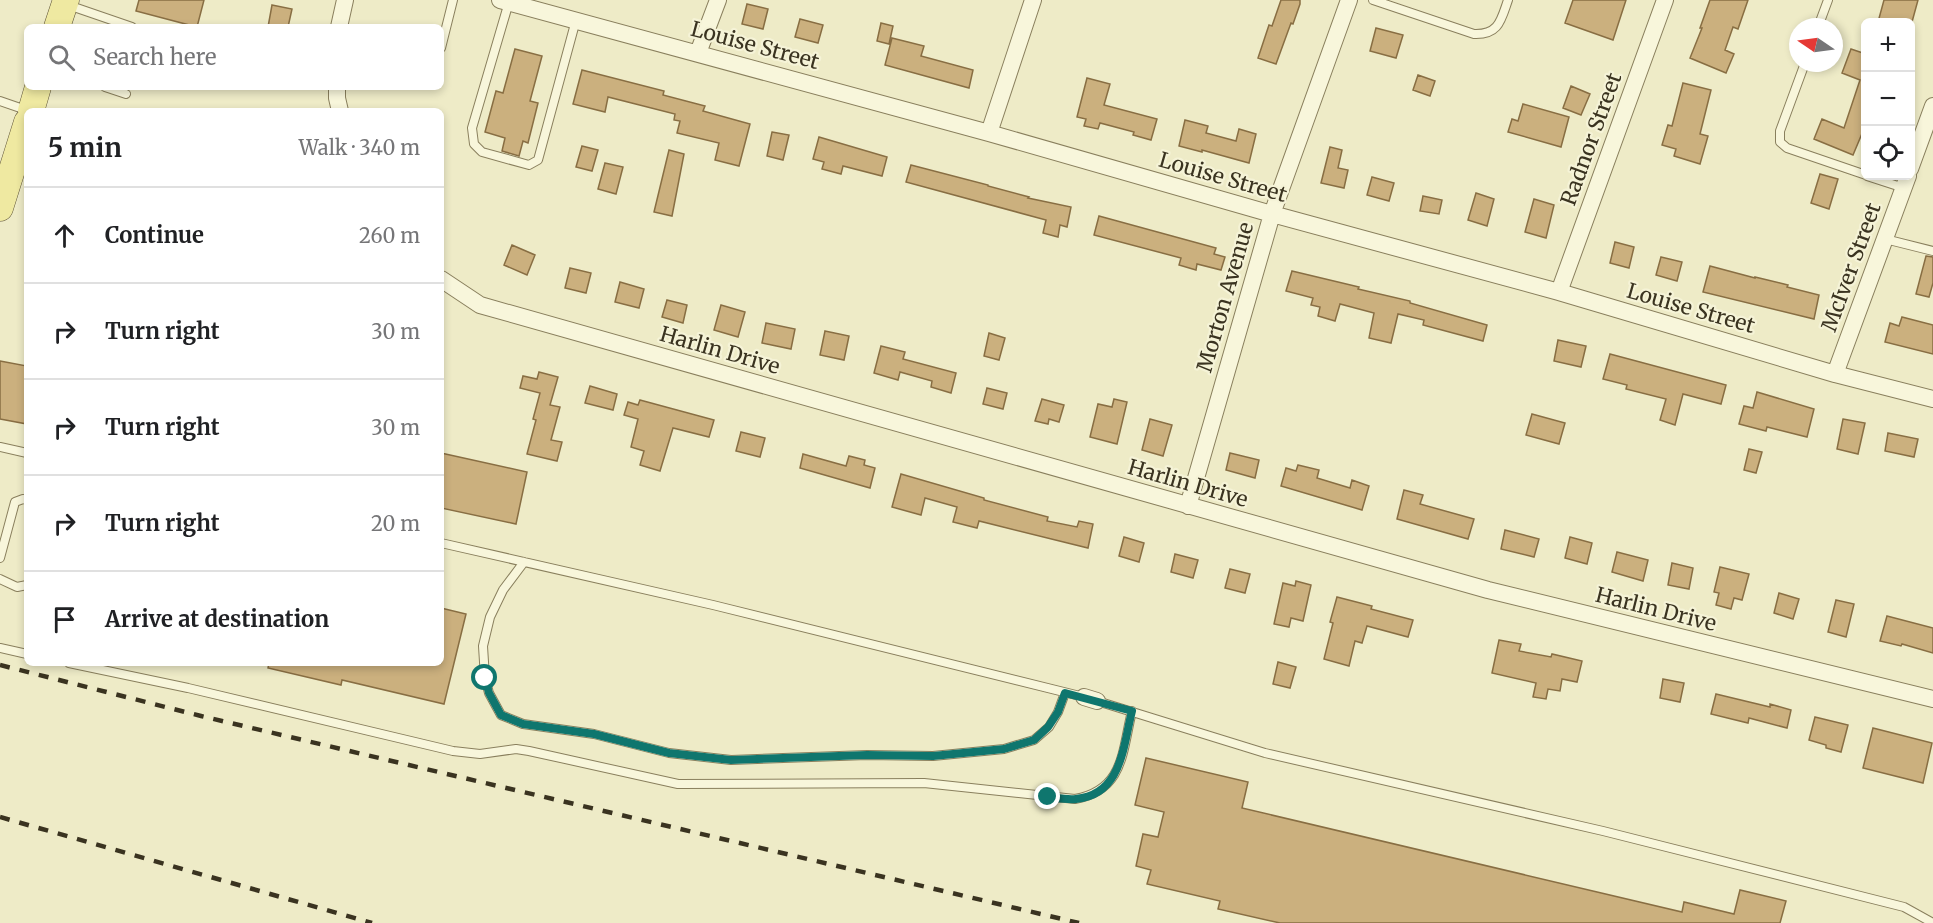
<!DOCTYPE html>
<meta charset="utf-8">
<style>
:root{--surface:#fff;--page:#f6f6f6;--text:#202124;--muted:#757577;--line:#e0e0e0}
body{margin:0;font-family:Merriweather,serif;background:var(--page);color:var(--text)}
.controls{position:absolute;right:18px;top:18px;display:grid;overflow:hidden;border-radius:9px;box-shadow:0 3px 9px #0003}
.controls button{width:54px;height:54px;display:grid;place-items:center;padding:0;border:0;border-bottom:2px solid var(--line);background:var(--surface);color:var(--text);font:30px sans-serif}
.compass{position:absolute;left:1789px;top:18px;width:54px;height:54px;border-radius:50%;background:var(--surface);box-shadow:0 3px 9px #0003;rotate:283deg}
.stop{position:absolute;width:18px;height:18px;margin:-14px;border:4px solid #0f766e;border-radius:50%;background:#fff}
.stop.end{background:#0f766e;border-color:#fff;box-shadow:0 2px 6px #0008}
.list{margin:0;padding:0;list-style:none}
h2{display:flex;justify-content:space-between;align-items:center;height:78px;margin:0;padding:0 24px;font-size:26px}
h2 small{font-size:20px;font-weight:400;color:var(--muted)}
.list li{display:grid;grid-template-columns:39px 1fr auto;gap:18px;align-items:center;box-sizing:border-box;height:96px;padding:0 24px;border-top:2px solid var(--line)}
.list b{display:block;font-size:22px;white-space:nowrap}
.list em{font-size:20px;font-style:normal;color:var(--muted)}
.icon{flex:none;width:33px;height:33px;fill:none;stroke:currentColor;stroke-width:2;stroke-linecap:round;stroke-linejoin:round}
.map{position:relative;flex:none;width:1933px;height:923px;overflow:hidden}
.search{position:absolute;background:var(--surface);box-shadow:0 3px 9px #0003;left:24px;top:24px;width:420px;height:66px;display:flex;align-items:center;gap:15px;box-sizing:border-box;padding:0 21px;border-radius:9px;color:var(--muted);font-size:22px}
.panel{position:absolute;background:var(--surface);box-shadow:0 3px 9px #0003;left:24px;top:108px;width:420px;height:558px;border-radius:9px}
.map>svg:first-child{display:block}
.building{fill:#cbb07e;stroke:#886e43;stroke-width:1.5}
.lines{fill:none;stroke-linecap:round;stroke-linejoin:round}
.service-casing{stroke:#897f5d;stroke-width:10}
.minor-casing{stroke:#897f5d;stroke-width:18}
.primary-casing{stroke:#574c31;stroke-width:27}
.service{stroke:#f8f6db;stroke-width:8}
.minor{stroke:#f8f6db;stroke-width:16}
.primary{stroke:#efe9a1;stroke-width:26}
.rail{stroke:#3a3320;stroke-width:4.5;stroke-dasharray:10 10;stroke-linecap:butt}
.route{stroke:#0f766e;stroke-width:8}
.labels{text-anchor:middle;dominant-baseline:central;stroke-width:4.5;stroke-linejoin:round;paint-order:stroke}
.street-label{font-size:21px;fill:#3a3320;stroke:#f5f3d7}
</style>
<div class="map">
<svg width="1933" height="923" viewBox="0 0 1933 923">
<rect width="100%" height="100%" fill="#eeebc7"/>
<path class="building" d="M139,0H204L197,27L136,11Z
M1281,0H1300V4L1293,24L1291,23L1276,64L1258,58L1269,25L1272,26Z
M1573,0H1626L1613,40L1565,23Z
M1710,0H1748L1738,29L1733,27L1725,50L1734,54L1726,73L1690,58L1702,28H1700Z
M1884,0H1918L1912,22H1878Z
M747,4L768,9L763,29L742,24Z
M272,5L292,9L288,27H268Z
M800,19L823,25L818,43L795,37Z
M881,23L893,26L889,44L877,41Z
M1376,28L1403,35L1396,58L1370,51Z
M892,38L924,46L921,56L973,70L969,88L885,65Z
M515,49L542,56L530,101L538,103L528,143L523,141L519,156L502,151L505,138L485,132L496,91L503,93Z
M1851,49L1866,54V124L1853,155L1814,139L1822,119L1844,128L1860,80L1842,73Z
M582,70L664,91L663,95L705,106L703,111L750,124L739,166L715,160L719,143L677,133L680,121L674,120L675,114L608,97L605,112L573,104Z
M1418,75L1435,81L1430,96L1413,90Z
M1087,78L1110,84L1104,105L1157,119L1151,140L1133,135L1134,132L1100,123L1098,129L1084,126L1086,119L1077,117Z
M1683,83L1711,90L1700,134L1708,136L1700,164L1674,156L1676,149L1662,145L1668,125L1672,126Z
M1571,86L1590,94L1581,115L1563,108Z
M1523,104L1569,117L1561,147L1508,132L1512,119L1518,121Z
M1185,120L1208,126L1206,133L1236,141L1239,129L1256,134L1249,163L1202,150V152L1179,146Z
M772,132L789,135L783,160L767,156Z
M819,137L887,157L882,176L843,166L841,174L822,169L824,162L813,159Z
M582,146L598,150L592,171L576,167Z
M1330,147L1342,150L1338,168L1348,170L1344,188L1321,183Z
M669,150L684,154L672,216L654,212Z
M605,163L623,167L616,194L598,189Z
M911,165L988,185V186L1029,197L1028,198L1071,207L1067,227L1060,225L1058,237L1043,233L1046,220L906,182Z
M1820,174L1838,179L1829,209L1811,203Z
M1372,177L1394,183L1389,201L1367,195Z
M1476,193L1494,199L1487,226L1468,220Z
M1423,196L1442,200L1439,214L1420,211Z
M1534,199L1554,205L1546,238L1525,232Z
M1099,216L1216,248L1214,254L1225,257L1221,270L1197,264L1196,270L1179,265L1181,258L1094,235Z
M1615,242L1634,247L1629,268L1610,263Z
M512,245L535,255L527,275L504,265Z
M1926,256L1933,257V283L1929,297L1916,294Z
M1661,257L1682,262L1677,281L1656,275Z
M1710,266L1755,278V277L1788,285L1787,287L1819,295L1814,319L1703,292Z
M570,268L591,273L586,293L565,288Z
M1292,271L1359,287L1358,289L1410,301V303L1487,325L1483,341L1423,325L1424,320L1398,314L1391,343L1369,338L1374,313L1340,304L1335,321L1318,316L1320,307L1311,305L1313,298L1286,291Z
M620,282L644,289L639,308L615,302Z
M667,300L687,305L683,323L662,317Z
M721,305L745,312L738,337L714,330Z
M1902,317L1933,325V354L1885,342L1890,323L1899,326Z
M766,323L795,329L791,349L762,343Z
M825,331L849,336L844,360L820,355Z
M989,333L1005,338L999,360L984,356Z
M1558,340L1586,346L1581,367L1554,361Z
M881,346L905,352L903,359L956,373L951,393L931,387L932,381L900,372L898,380L874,373Z
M1610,354L1726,385L1721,404L1683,394L1675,425L1660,420L1666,399L1626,389L1627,385L1603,379Z
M0,361L27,366V424L0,419Z
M539,372L558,377L550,405L560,407L551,440L562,442L557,461L527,454L536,420L533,419L540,393L520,388L523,376L537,379Z
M590,386L617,394L613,410L585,403Z
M987,388L1007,393L1003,409L983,404Z
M1757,392L1814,409L1807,437L1767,427L1766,431L1739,424L1744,406L1753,408Z
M1042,399L1064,405L1059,422L1049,419L1048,424L1035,421Z
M1114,399L1127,402L1117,444L1090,437L1098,404L1112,407Z
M640,400L714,420L709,437L673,428L660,471L640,465L644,451L631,447L638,419L624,415L628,402L638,405Z
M1532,414L1565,423L1559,444L1526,435Z
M1150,419L1172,425L1163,456L1142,450Z
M1843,419L1865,423L1858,454L1837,449Z
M741,432L765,438L760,457L736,451Z
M1888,433L1918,439L1914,457L1885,451Z
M1749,449L1762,452L1756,473L1744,470Z
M441,453L527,472L516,524L441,508Z
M1230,453L1259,460L1255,478L1226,470Z
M803,454L846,466L849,456L865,460L864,465L875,468L870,488L800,468Z
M1298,465L1319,470L1317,478L1350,488L1352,480L1369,486L1362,510L1281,486L1286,468L1296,471Z
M901,474L984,498V500L1048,517L1047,521L1077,527L1079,521L1093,524L1088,548L979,521L977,528L953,522L957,507L925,498L921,515L892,507Z
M1404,490L1423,495L1420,504L1474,519L1468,539L1397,519Z
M1505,530L1539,539L1534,557L1501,549Z
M1124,537L1144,543L1139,562L1119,556Z
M1570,537L1592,543L1587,564L1565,558Z
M1617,552L1648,560L1643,581L1612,572Z
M1175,554L1198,560L1193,578L1171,572Z
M1672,563L1693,568L1689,589L1668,585Z
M1720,567L1749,574L1742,600L1734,598L1731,609L1716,605L1719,593L1714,592Z
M1230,569L1250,574L1245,593L1225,588Z
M1296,581L1311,585L1303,621L1291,618L1289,627L1274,624L1283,583L1295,586Z
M1779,593L1799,599L1793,619L1774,613Z
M1337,597L1372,606L1371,609L1413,620L1408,637L1367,626L1362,643L1355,641L1349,666L1324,659L1333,623L1330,622Z
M1836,600L1854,604L1846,637L1828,632Z
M441,608L466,614L444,704L342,680L341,685L268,668L269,663H441Z
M1887,616L1933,628V653L1902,644L1901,646L1880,641Z
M1499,640L1521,644L1519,651L1551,657L1552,654L1582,661L1577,682L1562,679L1560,691L1548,689L1546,699L1533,697L1536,683L1492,673Z
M1278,662L1296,667L1290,688L1273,684Z
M1663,679L1684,683L1680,702L1660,698Z
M1716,694L1770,707V704L1791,710L1787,728L1749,718L1748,723L1711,714Z
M1815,717L1848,725L1841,752L1826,748V745L1809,740Z
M1873,728L1932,743L1923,783L1863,768Z
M1146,758L1248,782L1242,808L1682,912L1684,902L1734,914L1740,890L1786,901L1780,923H1280L1218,909L1220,901L1147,884L1151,870L1136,866L1143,834L1158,837L1164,812L1135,805Z"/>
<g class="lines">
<defs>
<path id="service" d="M1373,0L1474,34C1499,35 1501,20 1508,0
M509,2L472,128L474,144L482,152L529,165L538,160L576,20
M68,5L132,27
M1818,27L1828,0
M441,48L453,0
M1805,63L1780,131V142L1787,148L1866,175
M105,87L126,94
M0,101L29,111
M1867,176L1904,188
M1885,239L1933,251
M0,447L27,453
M441,543L713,605L1084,697
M0,558L15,502L23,499L27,500
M524,562L503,590L490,617L483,646L485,678L489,693L501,715L523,724L594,734L669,753L731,760L867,755L933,756L1004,749L1034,740L1049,727L1058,712L1065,693
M0,579L17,587L27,585
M0,648L27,654
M69,663L188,688L453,751L480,754L516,749L529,751L678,784L924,783L1075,799C1124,790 1122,752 1132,711
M1097,701L1265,753L1603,831L1904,907L1933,923"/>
<path id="minor" d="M500,0L989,133L1272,214L1559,292L1835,374L1933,399
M339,27L345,0
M698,53L718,0
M337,87V98L340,111
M989,133L1033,0
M1910,169L1933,106
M441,279L480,305L1488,590L1933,699
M1559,292L1665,0
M1835,374L1908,176
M1188,506L1272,214L1349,0
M1084,697L1097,701"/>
<path id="primary" d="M57,27L66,0
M31,111L38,87
M0,208L27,122"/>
</defs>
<use href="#service" class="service-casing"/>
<use href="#minor" class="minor-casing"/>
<use href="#primary" class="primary-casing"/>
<use href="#service" class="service"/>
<use href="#minor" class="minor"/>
<use href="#primary" class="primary"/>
<path class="rail" d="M0,665L201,716L1079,923
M0,817L372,923"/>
</g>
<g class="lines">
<path class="route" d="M485,678L489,693L501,715L523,724L594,734L669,753L731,760L867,755L933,756L1004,749L1034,740L1048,727L1058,712L1065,693L1132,711C1123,746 1122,795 1076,799C1067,800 1057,798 1048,797"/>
</g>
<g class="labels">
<g class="street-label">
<text transform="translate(755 45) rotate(15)">Louise Street</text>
<text transform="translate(1591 139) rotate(-70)">Radnor Street</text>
<text transform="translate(1223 177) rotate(16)">Louise Street</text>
<text transform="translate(1851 267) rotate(-70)">McIver Street</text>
<text transform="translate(1225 297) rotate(-74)">Morton Avenue</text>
<text transform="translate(1691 308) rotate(16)">Louise Street</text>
<text transform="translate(720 350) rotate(16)">Harlin Drive</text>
<text transform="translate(1188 483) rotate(16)">Harlin Drive</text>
<text transform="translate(1656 609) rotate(14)">Harlin Drive</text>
</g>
</g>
</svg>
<div class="controls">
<button>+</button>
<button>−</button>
<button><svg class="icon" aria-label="locate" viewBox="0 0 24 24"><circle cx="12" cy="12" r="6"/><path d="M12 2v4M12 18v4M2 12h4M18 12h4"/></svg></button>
</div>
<svg class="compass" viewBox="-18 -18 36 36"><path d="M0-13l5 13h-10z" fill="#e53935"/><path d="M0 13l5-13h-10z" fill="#757577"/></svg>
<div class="stop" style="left:485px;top:678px"></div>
<div class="stop end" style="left:1048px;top:797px"></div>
<div class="search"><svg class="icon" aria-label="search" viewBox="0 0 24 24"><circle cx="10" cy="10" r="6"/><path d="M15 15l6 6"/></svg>Search here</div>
<section class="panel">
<h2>5 min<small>Walk · 340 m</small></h2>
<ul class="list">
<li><svg class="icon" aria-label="ahead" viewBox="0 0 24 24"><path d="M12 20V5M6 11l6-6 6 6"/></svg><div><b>Continue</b></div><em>260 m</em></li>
<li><svg class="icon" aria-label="right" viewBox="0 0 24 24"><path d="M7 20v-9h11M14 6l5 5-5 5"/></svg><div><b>Turn right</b></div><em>30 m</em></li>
<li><svg class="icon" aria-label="right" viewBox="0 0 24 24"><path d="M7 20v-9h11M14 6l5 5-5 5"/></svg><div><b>Turn right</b></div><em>30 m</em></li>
<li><svg class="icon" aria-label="right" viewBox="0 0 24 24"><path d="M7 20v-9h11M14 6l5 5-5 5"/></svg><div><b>Turn right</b></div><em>20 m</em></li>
<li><svg class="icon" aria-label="arrive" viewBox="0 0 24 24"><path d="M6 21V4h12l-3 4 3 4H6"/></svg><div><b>Arrive at destination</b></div></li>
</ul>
</section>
</div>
